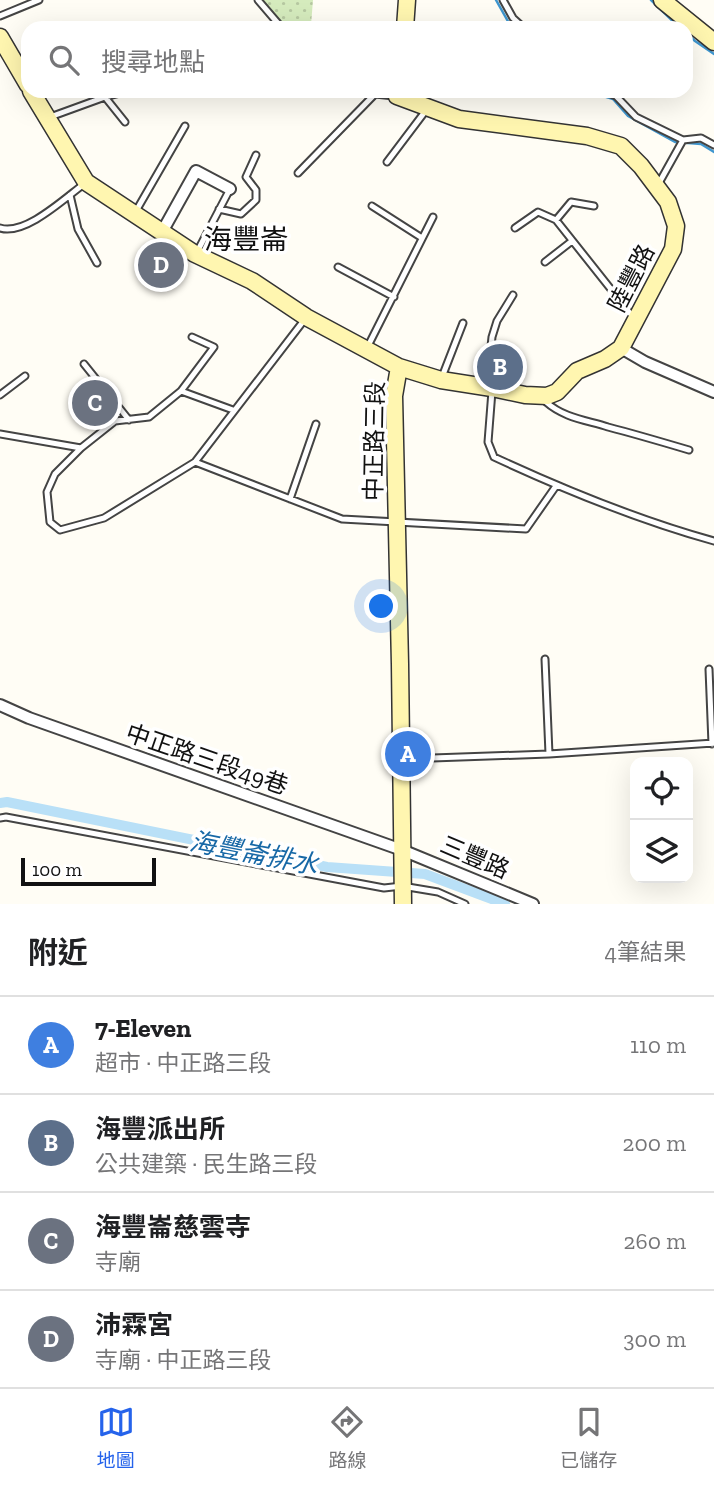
<!DOCTYPE html>
<html lang="zh-TW">
<meta charset="utf-8">
<style>
:root{--surface:#fff;--page:#f2f2f2;--text:#202124;--muted:#757577;--line:#e0e0e0;--accent:#2563eb}
body{margin:0;font-family:"Zilla Slab","Noto Sans TC",serif;background:var(--page);color:var(--text)}
.controls{position:absolute;right:21px;bottom:21px;display:grid;overflow:hidden;border-radius:14px;box-shadow:0 7px 28px #0002}
.controls button{width:63px;height:63px;display:grid;place-items:center;padding:0;border:0;border-bottom:2px solid var(--line);background:var(--surface);color:var(--text);font:35px sans-serif}
.scale{position:absolute;left:21px;bottom:18px;width:135px;box-sizing:border-box;padding-left:7px;border:4px solid #111;border-top:0;font-size:19px;line-height:24px;white-space:nowrap;color:#111;-webkit-text-stroke:5px #fff;paint-order:stroke}
.you{position:absolute;left:382px;top:607px;width:24px;height:24px;margin:-18px;border:5px solid #fff;border-radius:50%;background:#1a73e8;box-shadow:0 0 0 10px #1a73e833}
.badge{display:grid;place-items:center;width:46px;height:46px;border-radius:50%;background:var(--accent);color:#fff;font-size:23px;font-weight:700}
.pin{position:absolute;translate:-50% -50%;border:4px solid #fff;box-shadow:0 2px 7px #0006}
.list{margin:0;padding:0;list-style:none}
h2{display:flex;justify-content:space-between;align-items:center;height:91px;margin:0;padding:0 28px;font-size:30px}
h2 small{font-size:23px;font-weight:400;color:var(--muted)}
.list li{display:grid;grid-template-columns:46px 1fr auto;gap:21px;align-items:center;box-sizing:border-box;height:98px;padding:0 28px;border-top:2px solid var(--line)}
.list b{display:block;font-size:26px;white-space:nowrap}
.list p{margin:0;font-size:23px;white-space:nowrap;color:var(--muted)}
.list em{font-size:23px;font-style:normal;color:var(--muted)}
.icon{flex:none;width:38px;height:38px;fill:none;stroke:currentColor;stroke-width:2;stroke-linecap:round;stroke-linejoin:round}
.map{position:relative;flex:none;width:714px;height:904px;overflow:hidden}
.search{position:absolute;background:var(--surface);box-shadow:0 7px 28px #0002;left:21px;right:21px;top:21px;height:77px;display:flex;align-items:center;gap:18px;box-sizing:border-box;padding:0 24px;border-radius:21px;color:var(--muted);font-size:26px}
.sheet{height:483px;background:var(--surface)}
nav{display:flex;justify-content:space-around;align-items:center;box-sizing:border-box;height:98px;border-top:2px solid var(--line);background:var(--surface);font-size:19px;color:var(--muted)}
nav a{display:grid;justify-items:center;gap:4px}
nav .on{color:var(--accent)}
.map>svg:first-child{display:block}
.park{fill:url(#park-dots)}
.lines{fill:none;stroke-linecap:round;stroke-linejoin:round}
.stream{stroke:#3f96cf;stroke-width:2.5}
.canal{stroke:#b9e0f7;stroke-width:10}
.lane-casing{stroke:#444;stroke-width:9}
.street-casing{stroke:#444;stroke-width:14}
.secondary-casing{stroke:#333;stroke-width:19}
.lane{stroke:#fff;stroke-width:5}
.street{stroke:#fff;stroke-width:10}
.secondary{stroke:#fff6b0;stroke-width:16}
.labels{text-anchor:middle;dominant-baseline:central;stroke-width:7;stroke-linejoin:round;paint-order:stroke}
.street-label{font-size:24px;fill:#111;stroke:#fff}
.water-label{font-size:26px;font-style:italic;fill:#1768a6;stroke:#fff}
.quarter-label{font-size:28px;fill:#111;stroke:#fff}
</style>
<div class="map">
<svg width="714" height="904" viewBox="0 0 714 904">
<defs>
<pattern id="park-dots" width="8" height="8" patternUnits="userSpaceOnUse" patternTransform="scale(1.75)"><rect width="8" height="8" fill="#d5ebbd"/><path d="M2 2h.1M6 6h.1" fill="none" stroke="#b6c8a1" stroke-width="1.8" stroke-linecap="round"/></pattern>
</defs>
<rect width="100%" height="100%" fill="#fffdf5"/>
<path class="park" d="M258,0H313L311,25L308,28H281Z"/>
<g class="lines">
<path class="stream" d="M496,0L510,25L513,28
M651,0L680,28
M686,33L695,41L714,54
M587,91L613,99L628,116L675,142L701,144L714,152"/>
<path class="canal" d="M0,803L7,802L327,867L425,874L505,904"/>
<defs>
<path id="lane" d="M258,0L282,28
M503,0L513,18L524,28
M0,16L39,0
M368,91L375,94L394,96
M604,91L616,96L636,117L683,140L701,138L714,145
M105,97L125,122
M50,117L105,97L128,91
M387,162L427,109
M298,173L375,94
M659,183L683,140
M70,195L78,229L97,263
M372,206L422,238
M219,209L241,214L256,200V190L246,177L256,155
M136,211L185,126
M556,220L571,202L594,206
M0,228C25,236 65,198 84,184
M515,228L538,212L556,220L633,317
M197,252L230,189
M545,262L572,241
M338,267L394,297
M367,348L433,217
M84,364L129,420
M442,377L463,323
M487,384L492,337L497,321L513,295
M181,391L233,410
M492,391L488,442L494,457C565,490 638,520 714,541
M0,395L25,376
M546,399V402C564,418 586,420 608,427C635,434 662,442 689,450
M0,434L81,448L115,421L149,417L181,391L214,347L192,337
M81,448L55,474L47,492L50,522L60,530L104,518L195,462L305,319
M195,462L342,519L526,529L556,486
M290,499L316,424
M545,659L549,754
M709,669L712,744
M404,759L549,754L714,743
M0,818L6,817L384,888L402,886L438,892L465,904"/>
<path id="street" d="M162,232L196,171L230,189
M621,348L645,362L714,392
M0,705L29,718L402,850L533,904"/>
<path id="secondary" d="M662,0L714,42
M405,28L407,0
M0,37L28,85
M31,91L86,182L195,254L252,281L306,317L399,367L441,380L492,388L525,395L547,396L557,392L577,371L605,359L621,348L673,249L676,226L668,202L641,166L621,146L587,136L459,119L397,96V91
M399,367L394,396L400,664L403,904"/>
</defs>
<use href="#lane" class="lane-casing"/>
<use href="#street" class="street-casing"/>
<use href="#secondary" class="secondary-casing"/>
<use href="#lane" class="lane"/>
<use href="#street" class="street"/>
<use href="#secondary" class="secondary"/>
</g>
<g class="labels">
<g class="street-label">
<text transform="translate(631 278) rotate(-63)">陸豐路</text>
<text transform="translate(374 441) rotate(-89)">中正路三段</text>
<text transform="translate(207 759) rotate(19)">中正路三段49巷</text>
<text transform="translate(475 857) rotate(23)">三豐路</text>
</g>
<g class="water-label">
<text transform="translate(254 853) rotate(11)">海豐崙排水</text>
</g>
<g class="quarter-label">
<text x="246" y="239">海豐崙</text>
</g>
</g>
</svg>
<div class="controls">
<button><svg class="icon" aria-label="locate" viewBox="0 0 24 24"><circle cx="12" cy="12" r="6"/><path d="M12 2v4M12 18v4M2 12h4M18 12h4"/></svg></button>
<button><svg class="icon" aria-label="layers" viewBox="0 0 24 24"><path d="M12 4l9 5-9 5-9-5zM3 14l9 5 9-5"/></svg></button>
</div>
<div class="scale">100 m</div>
<div class="you"></div>
<div class="pin badge" style="left:408px;top:754px;background:#3f7fe0">A</div>
<div class="pin badge" style="left:500px;top:367px;background:#5c6f8a">B</div>
<div class="pin badge" style="left:95px;top:403px;background:#6b7280">C</div>
<div class="pin badge" style="left:161px;top:265px;background:#6b7280">D</div>
<div class="search"><svg class="icon" aria-label="search" viewBox="0 0 24 24"><circle cx="10" cy="10" r="6"/><path d="M15 15l6 6"/></svg>搜尋地點</div>
</div>
<section class="sheet">
<h2>附近<small>4筆結果</small></h2>
<ul class="list">
<li><span class="badge" style="background:#3f7fe0">A</span><div><b>7-Eleven</b><p>超市 · 中正路三段</p></div><em>110 m</em></li>
<li><span class="badge" style="background:#5c6f8a">B</span><div><b>海豐派出所</b><p>公共建築 · 民生路三段</p></div><em>200 m</em></li>
<li><span class="badge" style="background:#6b7280">C</span><div><b>海豐崙慈雲寺</b><p>寺廟</p></div><em>260 m</em></li>
<li><span class="badge" style="background:#6b7280">D</span><div><b>沛霖宮</b><p>寺廟 · 中正路三段</p></div><em>300 m</em></li>
</ul>
</section>
<nav>
<a class="on"><svg class="icon" aria-label="map" viewBox="0 0 24 24"><path d="M3 6l6-2 6 2 6-2v14l-6 2-6-2-6 2zM9 4v14M15 6v14"/></svg>地圖</a>
<a><svg class="icon" aria-label="directions" viewBox="0 0 24 24"><path d="M12 3l9 9-9 9-9-9zM9 14v-3h6M13 9l2 2-2 2"/></svg>路線</a>
<a><svg class="icon" aria-label="saved" viewBox="0 0 24 24"><path d="M7 4h10v16l-5-4-5 4z"/></svg>已儲存</a>
</nav>
